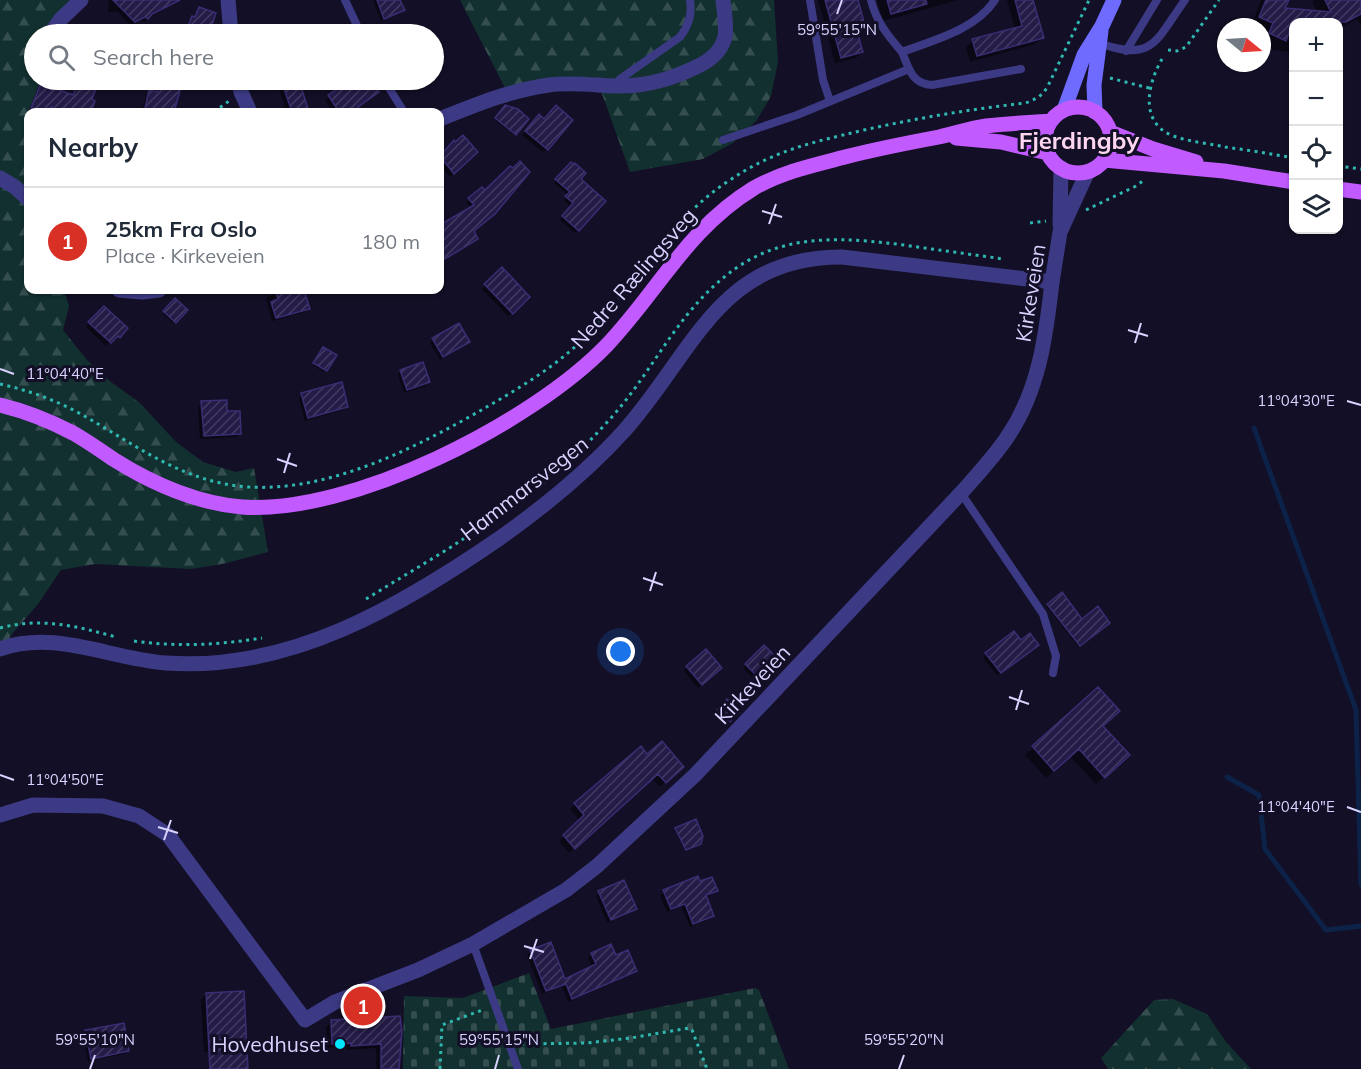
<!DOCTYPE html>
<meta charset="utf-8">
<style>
:root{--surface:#fff;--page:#f6f6f7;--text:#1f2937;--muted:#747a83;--line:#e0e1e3;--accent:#d93025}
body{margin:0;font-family:Mulish,sans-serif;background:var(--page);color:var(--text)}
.controls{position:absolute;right:18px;top:18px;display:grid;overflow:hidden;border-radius:12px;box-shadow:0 2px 4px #0004}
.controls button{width:54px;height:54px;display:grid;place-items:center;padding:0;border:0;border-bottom:2px solid var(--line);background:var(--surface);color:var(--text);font:30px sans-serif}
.compass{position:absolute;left:1217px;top:18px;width:54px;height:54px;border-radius:50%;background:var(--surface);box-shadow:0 2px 4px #0004;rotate:108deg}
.you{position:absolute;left:621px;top:652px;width:21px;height:21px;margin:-15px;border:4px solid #fff;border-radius:50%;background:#1a73e8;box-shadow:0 0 0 9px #1a73e833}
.badge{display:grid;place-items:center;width:39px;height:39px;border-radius:50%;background:var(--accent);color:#fff;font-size:20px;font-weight:700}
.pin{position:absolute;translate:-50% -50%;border:3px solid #fff;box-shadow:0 2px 6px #0006}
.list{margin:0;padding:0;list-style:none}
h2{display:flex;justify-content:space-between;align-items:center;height:78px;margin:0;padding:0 24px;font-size:26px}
h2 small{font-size:20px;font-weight:400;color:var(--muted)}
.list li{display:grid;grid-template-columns:39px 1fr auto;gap:18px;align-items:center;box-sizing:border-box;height:108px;padding:0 24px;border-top:2px solid var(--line)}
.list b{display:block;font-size:22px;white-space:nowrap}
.list p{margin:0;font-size:20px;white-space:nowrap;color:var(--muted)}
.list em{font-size:20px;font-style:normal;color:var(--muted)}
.icon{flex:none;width:33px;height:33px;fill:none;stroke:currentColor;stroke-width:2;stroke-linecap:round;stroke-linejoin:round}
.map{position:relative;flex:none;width:1361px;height:1069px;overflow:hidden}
.search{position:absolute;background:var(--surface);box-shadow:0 2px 4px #0004;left:24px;top:24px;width:420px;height:66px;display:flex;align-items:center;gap:15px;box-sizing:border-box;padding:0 21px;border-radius:33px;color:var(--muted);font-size:22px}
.panel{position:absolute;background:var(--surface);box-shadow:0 2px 4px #0004;left:24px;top:108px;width:420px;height:186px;border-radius:12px}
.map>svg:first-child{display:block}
.forest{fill:url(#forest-firs)}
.cemetery{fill:url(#cemetery-stones)}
.shadow{fill:#0007}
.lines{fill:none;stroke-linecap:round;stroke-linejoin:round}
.stream{stroke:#0c2248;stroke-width:5}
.building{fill:url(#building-hatch);stroke:#3b2d73;stroke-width:1.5}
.path{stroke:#2fb8b0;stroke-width:3;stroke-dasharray:3 4.5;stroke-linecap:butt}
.service{stroke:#3d3a85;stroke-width:8}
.minor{stroke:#3d3a85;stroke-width:15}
.tertiary{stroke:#3d3a85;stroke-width:15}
.secondary{stroke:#6f6bff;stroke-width:15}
.primary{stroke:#c25bff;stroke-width:15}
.ticks{fill:none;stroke:#d9d4ff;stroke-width:2}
.poi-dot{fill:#00e5ff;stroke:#130f26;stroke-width:2}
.labels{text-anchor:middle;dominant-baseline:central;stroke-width:6;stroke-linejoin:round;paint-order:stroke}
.street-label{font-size:21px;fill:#d9d4ff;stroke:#130f26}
.poi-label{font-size:21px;fill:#d9d4ff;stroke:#130f26;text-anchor:end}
.quarter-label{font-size:24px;font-weight:bold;fill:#ffd6f0;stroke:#130f26}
.ticks-label{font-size:15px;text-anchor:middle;fill:#d9d4ff;stroke:#130f26;stroke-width:6;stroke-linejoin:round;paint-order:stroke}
</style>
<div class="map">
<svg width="1361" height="1069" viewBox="0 0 1361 1069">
<defs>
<pattern id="forest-firs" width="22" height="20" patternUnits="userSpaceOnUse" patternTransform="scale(1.5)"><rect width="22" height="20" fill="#12302f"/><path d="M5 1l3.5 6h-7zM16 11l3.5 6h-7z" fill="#344d4e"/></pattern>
<pattern id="cemetery-stones" width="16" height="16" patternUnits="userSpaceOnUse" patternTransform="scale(1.5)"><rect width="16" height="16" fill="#12302f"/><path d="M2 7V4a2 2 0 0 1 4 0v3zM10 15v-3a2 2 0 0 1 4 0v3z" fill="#344d4e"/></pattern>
<pattern id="building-hatch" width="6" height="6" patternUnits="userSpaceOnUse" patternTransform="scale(1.5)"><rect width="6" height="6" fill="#241b47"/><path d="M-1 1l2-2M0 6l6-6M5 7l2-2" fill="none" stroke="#433b63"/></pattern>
</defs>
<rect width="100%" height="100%" fill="#130f26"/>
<path class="forest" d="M0,0H70L58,34H34V80H41L28,112V290H64L69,306L63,330L87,360L111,382L140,403L176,442L203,462L236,472L254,468L268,552L222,564L191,569L95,564L61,570L38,604L12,634L0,654Z
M460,0H774L778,62L771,96L757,120L733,143L703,159L630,172L601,91L506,90Z
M1173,999L1207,1014L1226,1042L1251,1069H1108L1101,1058L1154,1000Z"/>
<path class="cemetery" d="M529,973L551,1029L755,988L759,990L789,1069H403L404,996L463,998Z"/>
<path class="shadow" d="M109,0H163L161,8L144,22L141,20L130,25L118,12H108Z
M373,0H398L403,10L381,21Z
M818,0H856L862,21L855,27L861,52L856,58L835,63Z
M877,0H958L883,21Z
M1007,0H1032L1042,38L1035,44L970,62L966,47L973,41L1015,29Z
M1261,0H1281L1283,9L1318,13L1312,2L1314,0H1361V25L1357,19L1338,29V22H1294V52L1272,50L1273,48L1262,43L1265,32L1262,31V27L1251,26Z
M200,9L210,27L213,28L210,34H184L189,21L194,18Z
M434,55L435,57L437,55L444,67L434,76Z
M181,80H198L194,84Z
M260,80H298L308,112H278L285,107L277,82L260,81Z
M355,80H369L377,92L351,112H333L325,100Z
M401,80H427L407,90Z
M79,81L95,87L85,112H29L38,88L41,85L71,96L76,84Z
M159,87L178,92L172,112L142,111L146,95L150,91L155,93Z
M506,107L527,119L514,135L495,120Z
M535,120L544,121L547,149L543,152L522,135Z
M454,142L476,152L450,177L440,166V158Z
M571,164L579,179L603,201L575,233L560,220L571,207L564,200L568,195L554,183Z
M482,189L472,231L477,239L440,262V227L471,208L466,202Z
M502,269L528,297L508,316L482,289Z
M290,290H303L309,308L305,312L272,321L266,299L269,296Z
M175,300L186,310L173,323L163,314Z
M104,308L126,328L115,340L113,338L106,346L86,327Z
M433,340L468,342L440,360L430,343Z
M321,350L334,356L324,372L313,365Z
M401,371L429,382L425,386L404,393L398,375Z
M302,395L347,407L343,410L305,421L299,398Z
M202,403L226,413L239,433L236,437L200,439L198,407Z
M1062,594L1081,621L1108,623L1078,646L1046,606Z
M764,647L780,663L762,681L756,675L753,678L743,668Z
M1033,648L997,675L983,658L986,654Z
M687,667L717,672L698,688L684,671Z
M1098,689L1102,727L1120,763L1096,784L1070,756L1046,778L1025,755Z
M727,701L738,712L727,722L717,712Z
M641,748L647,756L677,772L660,787L652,778L569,853L559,841L580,821L570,809Z
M676,829L698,845L685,851L675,830Z
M699,883L716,890L705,897L712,916L709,919L690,927L681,906L667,912L660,895L664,892Z
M599,893L635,909L631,913L607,923L596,896Z
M531,952L564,981L592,967L588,958L592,954L615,957L635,970L631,974L568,1002L562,986L542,994L527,955Z
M206,994L247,1069H226V1053L204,1052L201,1000Z
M331,1022L400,1031L398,1069H376V1048L346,1050V1047L327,1048L326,1027Z
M85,1032L128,1050L124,1054L88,1061L82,1035Z"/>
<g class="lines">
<path class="stream" d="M1254,428L1356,710L1361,885
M1227,777L1259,795L1265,849L1326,930L1361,926"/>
</g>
<path class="building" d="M113,0H180L152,14L148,19L145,17L135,22Z
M377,0H400L405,10L384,19Z
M825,0H858L864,22L855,24L863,52L841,58Z
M887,0H926L927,4L891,14Z
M1015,0H1033L1044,38L977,56L972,39L1022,26Z
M1266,0H1289L1285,8L1331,12L1325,0H1361V14L1346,22H1293L1286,41L1269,33L1273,23L1259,17Z
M199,7L216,13L209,34H185L192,16L195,17Z
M79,80L97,86L92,99L95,101L91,112H65L51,107L50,112H43L31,108L41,83L73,95Z
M160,80H183L174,112H151L152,110L145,108L149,90L157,92Z
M281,80H299L309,112H292Z
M352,80H371L379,92L358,107L361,112H339L328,95Z
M505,105L518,109L529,119L516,135L495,118Z
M556,105L573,120L548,150L525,131L539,114L544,119Z
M463,135L478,152L454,174L440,156L454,140L455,142Z
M520,161L530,172L495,214L474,231L478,239L440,262V225L474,205L468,198L482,187L485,190L510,166L513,168Z
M571,162L574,164L575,163L586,173L581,179L606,201L579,231L562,216L573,203L565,196L570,192L555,179Z
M502,267L530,297L513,314L484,284Z
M285,290H304L310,309L276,318L271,302L278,299L276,292Z
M175,298L188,310L176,323L163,311Z
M104,306L128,328L120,338L118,336L111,343L88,322Z
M459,323L470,342L443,357L432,338Z
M323,347L337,355L327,371L313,363Z
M423,362L430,382L407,390L400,370Z
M342,382L348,407L308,418L301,393Z
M227,400V411H240L241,434L204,436L201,401Z
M1062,592L1082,619L1098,606L1110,623L1080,646L1047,604Z
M1014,631L1021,640L1030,633L1039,645L1001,673L985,653Z
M764,645L782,663L766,679L760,673L757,676L745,664Z
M706,649L722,668L702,685L686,666Z
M1098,687L1120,711L1103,726L1130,755L1105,778L1079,749L1054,771L1032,746Z
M727,699L740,712L730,722L717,710Z
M662,741L684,767L666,783L658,774L575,849L563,835L584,815L574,803L641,746L647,754Z
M696,819L703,836L701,844L686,850L675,828Z
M698,876L700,881L712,877L718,891L706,895L714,916L693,924L685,904L671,909L663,890Z
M624,880L637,909L611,920L598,891Z
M551,942L565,979L596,964L591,953L611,944L616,955L628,950L637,971L572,999L566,984L546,991L530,950Z
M244,991L248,1069H210L206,993Z
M400,1016L402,1031L399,1069H381V1044L351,1046V1043L332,1044L331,1020Z
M124,1023L129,1051L91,1059L85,1030Z"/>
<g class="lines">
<path class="path" d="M1168,50L1177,51L1186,47L1219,0
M1162,59C1148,83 1139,121 1171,135C1188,142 1208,143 1225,147C1248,150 1271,154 1294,158
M1110,78L1149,88
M214,112L229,101
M1338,166L1361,169
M1086,210L1136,186L1144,180
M1030,223L1046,221
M0,384C27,390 53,399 77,412C134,443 180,482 248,487C330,492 415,448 485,408C523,386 563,362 593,329C638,279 671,219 727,182C774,150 810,143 864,130C918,118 971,109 1026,103L1039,97L1047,88L1089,0
M580,451C597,433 614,416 629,396C649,370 666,341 687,315C751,236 810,233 904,245C937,250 970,254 1003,259
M366,599L448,549L513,506L548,479
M0,628C41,617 76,626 116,637
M134,641C177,647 219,645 262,638
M521,1044L586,1043L631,1038L689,1028L692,1030L707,1069
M440,1069L442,1025L485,1009"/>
<path class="service" d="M345,0L361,34
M810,0L823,80L830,101
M871,0C876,21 888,36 902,52C934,40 975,30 995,0
M1096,42C1153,63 1155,42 1185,0
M1126,51L1157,0
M902,52C909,69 912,84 932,85L1021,69
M384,80L404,112
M614,85L620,79L680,37C689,25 692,15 690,0
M723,140L797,115L909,69
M961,493L1043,614L1056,656L1053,673
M473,944L518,1069"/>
<path class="minor" d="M228,0L231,34
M50,34L61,19L81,0
M239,80L241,92L250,112
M440,119C475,105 511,90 549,85C571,82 592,85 614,86C642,87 669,80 694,68C708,62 721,53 725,37C727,25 724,12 723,0
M0,178L15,187L28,199
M119,290L142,292L159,290
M0,815L33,805L103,806L139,816L168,835L305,1020L335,1002L418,970L473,944L566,890L597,866L695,775L961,493C977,475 994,457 1008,436C1039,390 1046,336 1052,282"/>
<path class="tertiary" d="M1060,225L1061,168
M0,649C55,629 110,659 166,663C290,672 401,606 500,538C545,506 587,472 624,431C693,354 719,256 842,257L1052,282L1060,232L1088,171"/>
<path class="secondary" d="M1064,110L1084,55L1102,26L1114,0
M1095,112L1094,85L1101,31"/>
<path class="primary" d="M1045 140a33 33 0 1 1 66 0a33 33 0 1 1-66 0Z
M1110,132L1153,149L1196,162
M956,138L1001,142L1048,153
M1104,160L1224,171L1294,182
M1338,189L1361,192
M0,405C25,411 50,421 73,433C87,441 100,450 113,459C151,483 196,503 242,507C351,515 532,423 607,345C659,290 687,229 754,188C782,172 814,165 845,157C876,149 907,143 939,137C954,134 970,128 986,126C1007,123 1029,123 1051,121"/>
</g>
<path class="ticks" d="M837,14L842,0M762,211L782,217M769,224L776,204M1128,330L1148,336M1135,343L1141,323M0,369L14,374M1347,401L1361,405M277,459L297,466M284,473L290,453M643,578L663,585M650,591L656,572M1009,697L1029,704M1016,710L1022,690M0,775L14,780M1347,807L1361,812M158,827L178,833M164,840L171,820M524,946L544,952M530,959L537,939M90,1069L95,1055M495,1069L499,1055M899,1069L904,1055"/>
<circle class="poi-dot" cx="340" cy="1044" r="6"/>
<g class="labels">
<g class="street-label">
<text transform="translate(633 278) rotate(-49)">Nedre Rælingsveg</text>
<text transform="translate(1030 293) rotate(-81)">Kirkeveien</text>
<text transform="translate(524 488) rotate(-38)">Hammarsvegen</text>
<text transform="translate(752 684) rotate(-47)">Kirkeveien</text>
</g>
<g class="poi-label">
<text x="328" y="1044">Hovedhuset</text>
</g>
<g class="quarter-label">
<text x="1079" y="140">Fjerdingby</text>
</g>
</g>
<g class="ticks-label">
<text x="837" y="35">59°55'15"N</text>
<text x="65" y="379">11°04'40"E</text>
<text x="1296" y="406">11°04'30"E</text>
<text x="65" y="785">11°04'50"E</text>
<text x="1296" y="812">11°04'40"E</text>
<text x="95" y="1045">59°55'10"N</text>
<text x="499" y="1045">59°55'15"N</text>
<text x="904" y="1045">59°55'20"N</text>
</g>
</svg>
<div class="controls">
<button>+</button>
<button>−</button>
<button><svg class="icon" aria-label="locate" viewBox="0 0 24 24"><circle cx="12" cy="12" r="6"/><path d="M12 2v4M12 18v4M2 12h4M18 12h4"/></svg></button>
<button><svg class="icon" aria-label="layers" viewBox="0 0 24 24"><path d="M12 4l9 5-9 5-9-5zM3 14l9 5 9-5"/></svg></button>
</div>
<svg class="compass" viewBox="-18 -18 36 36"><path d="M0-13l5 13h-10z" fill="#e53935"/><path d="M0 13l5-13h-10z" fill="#747a83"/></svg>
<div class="you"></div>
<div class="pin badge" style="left:363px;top:1006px">1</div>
<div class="search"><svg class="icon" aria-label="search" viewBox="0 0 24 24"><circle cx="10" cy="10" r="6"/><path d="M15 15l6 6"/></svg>Search here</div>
<section class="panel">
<h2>Nearby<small></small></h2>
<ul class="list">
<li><span class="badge">1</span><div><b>25km Fra Oslo</b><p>Place · Kirkeveien</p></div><em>180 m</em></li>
</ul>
</section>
</div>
